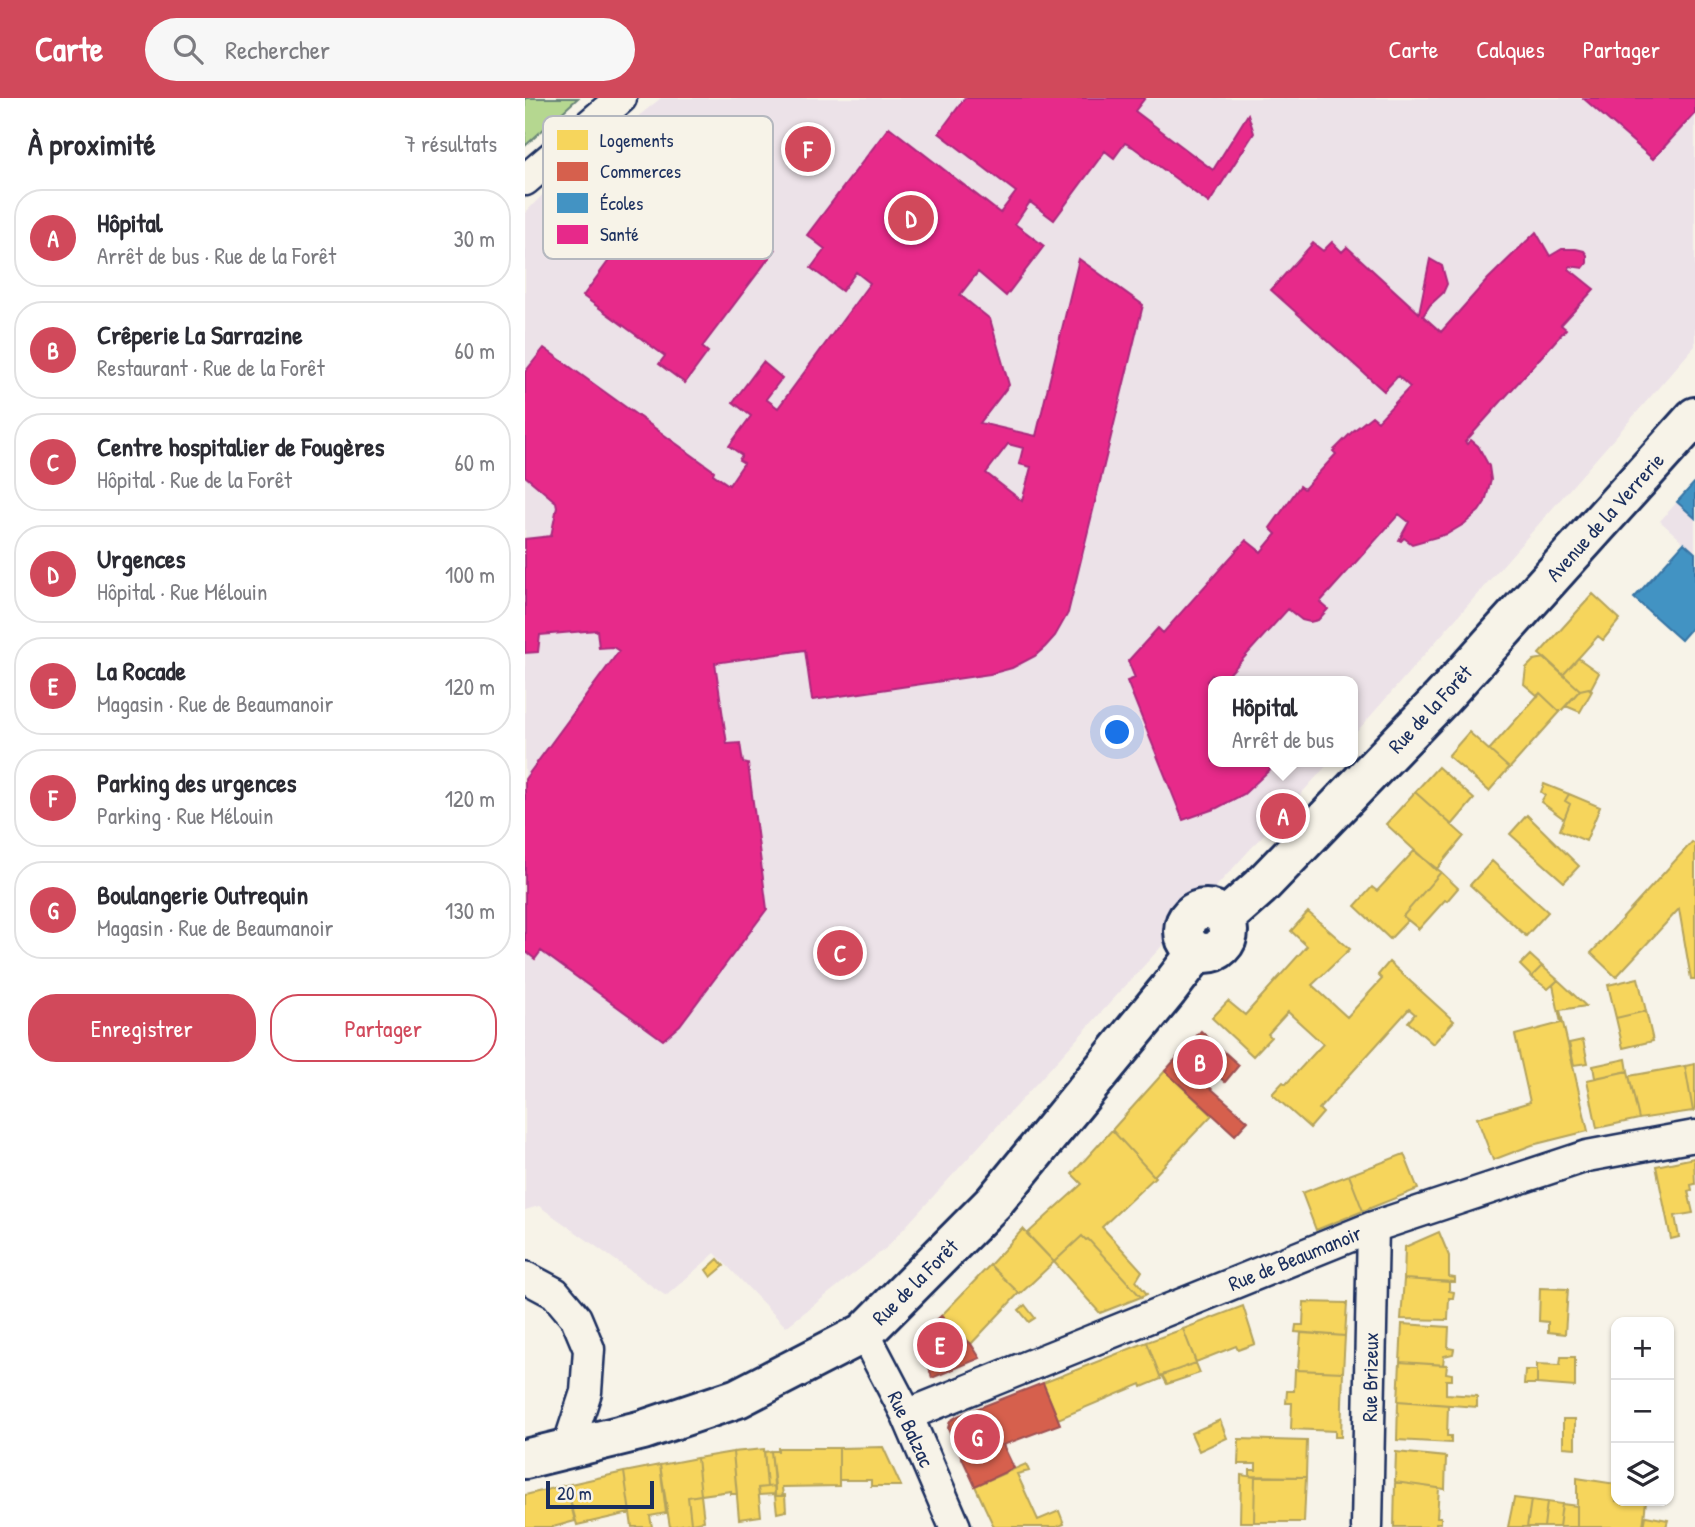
<!DOCTYPE html>
<html lang="fr">
<meta charset="utf-8">
<style>
:root{--surface:#fff;--page:#f7f7f7;--text:#2b2b33;--muted:#7c7c81;--line:#e1e1e2;--accent:#d1495b}
body{margin:0;font-family:"Patrick Hand",sans-serif;background:var(--page);color:var(--text)}
.controls{position:absolute;right:21px;bottom:21px;display:grid;overflow:hidden;border-radius:14px;box-shadow:0 2px 5px #0004}
.controls button{width:63px;height:63px;display:grid;place-items:center;padding:0;border:0;border-bottom:2px solid var(--line);background:var(--surface);color:var(--text);font:35px sans-serif}
.scale{position:absolute;left:21px;bottom:18px;width:108px;box-sizing:border-box;padding-left:7px;border:4px solid #1b2f5e;border-top:0;font-size:19px;line-height:24px;white-space:nowrap;color:#1b2f5e;-webkit-text-stroke:5px #f7f3e8;paint-order:stroke}
.you{position:absolute;left:593px;top:635px;width:24px;height:24px;margin:-18px;border:5px solid #fff;border-radius:50%;background:#1a73e8;box-shadow:0 0 0 10px #1a73e833}
.badge{display:grid;place-items:center;width:46px;height:46px;border-radius:50%;background:var(--accent);color:#fff;font-size:23px;font-weight:700}
.pin{position:absolute;translate:-50% -50%;border:4px solid #fff;box-shadow:0 2px 7px #0006}
.popup{position:absolute;left:683px;top:578px;width:150px;height:91px;box-sizing:border-box;display:grid;place-content:center;border-radius:14px;background:var(--surface);filter:drop-shadow(0 2px 5px #0005);font-size:23px;white-space:nowrap;color:var(--muted)}
.popup b{font-size:26px;color:var(--text)}
.popup::after{content:'';position:absolute;left:50%;top:100%;margin-left:-14px;border:14px solid transparent;border-top-color:var(--surface)}
.list{margin:0;padding:0;list-style:none}
h2{display:flex;justify-content:space-between;align-items:center;height:91px;margin:0;padding:0 28px;font-size:30px}
h2 small{font-size:23px;font-weight:400;color:var(--muted)}
.list li{display:grid;grid-template-columns:46px 1fr auto;gap:21px;align-items:center;box-sizing:border-box;height:98px;margin:0 14px 14px;padding:0 14px;border:2px solid var(--line);border-radius:28px}
.list b{display:block;font-size:26px;white-space:nowrap}
.list p{margin:0;font-size:23px;white-space:nowrap;color:var(--muted)}
.list em{font-size:23px;font-style:normal;color:var(--muted)}
.actions{display:flex;gap:14px;padding:21px 28px}
.actions a{flex:1;padding:16px 0;border:2px solid var(--accent);border-radius:28px;text-align:center;font-size:24px;color:var(--accent)}
.actions .main{background:var(--accent);color:#fff}
.icon{flex:none;width:38px;height:38px;fill:none;stroke:currentColor;stroke-width:2;stroke-linecap:round;stroke-linejoin:round}
.map{position:relative;flex:none;width:1170px;height:1429px;overflow:hidden}
header{display:flex;align-items:center;gap:42px;box-sizing:border-box;height:98px;padding:0 35px;background:var(--accent);color:#fff}
header strong{font-size:33px}
nav{display:flex;gap:38px;margin-inline-start:auto;font-size:24px}
.search{width:490px;height:63px;background:var(--page);display:flex;align-items:center;gap:18px;box-sizing:border-box;padding:0 24px;border-radius:38px;color:var(--muted);font-size:26px}
main{display:flex}
aside{flex:1;background:var(--surface)}
.map>svg:first-child{display:block}
.built{fill:#ece2e8}
.green{fill:#b5d790;stroke:#688377;stroke-width:2}
.homes{fill:#f6d55c;stroke:#b4a35d;stroke-width:2}
.shops{fill:#d6604d;stroke:#9e5152;stroke-width:2}
.schools{fill:#4393c3;stroke:#3775a5;stroke-width:2}
.health{fill:#e7298a;stroke:#aa2b7d;stroke-width:2;fill-rule:evenodd}
.lines{fill:none;stroke-linecap:round;stroke-linejoin:round}
.street-casing{stroke:#1b2f5e;stroke-width:35}
.secondary-casing{stroke:#1b2f5e;stroke-width:44}
.street{stroke:#f7f3e8;stroke-width:30}
.secondary{stroke:#f7f3e8;stroke-width:38}
.labels{text-anchor:middle;dominant-baseline:central;stroke-width:7;stroke-linejoin:round;paint-order:stroke}
.street-label{font-size:21px;fill:#1b2f5e;stroke:#f7f3e8}
.key{fill:#f7f3e8;stroke:#b5b8bf;stroke-width:2}
.key-label{font-size:19px;fill:#1b2f5e}
</style>
<header>
<strong>Carte</strong>
<div class="search"><svg class="icon" aria-label="search" viewBox="0 0 24 24"><circle cx="10" cy="10" r="6"/><path d="M15 15l6 6"/></svg>Rechercher</div>
<nav><a>Carte</a><a>Calques</a><a>Partager</a></nav>
</header>
<main>
<aside>
<h2>À proximité<small>7 résultats</small></h2>
<ul class="list">
<li><span class="badge">A</span><div><b>Hôpital</b><p>Arrêt de bus · Rue de la Forêt</p></div><em>30 m</em></li>
<li><span class="badge">B</span><div><b>Crêperie La Sarrazine</b><p>Restaurant · Rue de la Forêt</p></div><em>60 m</em></li>
<li><span class="badge">C</span><div><b>Centre hospitalier de Fougères</b><p>Hôpital · Rue de la Forêt</p></div><em>60 m</em></li>
<li><span class="badge">D</span><div><b>Urgences</b><p>Hôpital · Rue Mélouin</p></div><em>100 m</em></li>
<li><span class="badge">E</span><div><b>La Rocade</b><p>Magasin · Rue de Beaumanoir</p></div><em>120 m</em></li>
<li><span class="badge">F</span><div><b>Parking des urgences</b><p>Parking · Rue Mélouin</p></div><em>120 m</em></li>
<li><span class="badge">G</span><div><b>Boulangerie Outrequin</b><p>Magasin · Rue de Beaumanoir</p></div><em>130 m</em></li>
</ul>
<div class="actions"><a class="main">Enregistrer</a><a>Partager</a></div>
</aside>
<div class="map">
<svg width="1170" height="1429" viewBox="0 0 1170 1429">
<rect width="100%" height="100%" fill="#f7f3e8"/>
<filter id="ink" filterUnits="userSpaceOnUse"><feTurbulence type="fractalNoise" baseFrequency=".0143" numOctaves="2"/><feDisplacementMap in="SourceGraphic" scale="14" xChannelSelector="R" yChannelSelector="G"/><feConvolveMatrix kernelMatrix="1 2 1 2 8 2 1 2 1" color-interpolation-filters="sRGB"/></filter>
<g filter="url(#ink)">
<path class="built" d="M136,0H1170V248L828,638V583H688V664H805L361,1150L261,1229L190,1155L141,1198L14,1108L0,1112V115L25,89Z
M1170,384V455L1135,423Z"/>
<path class="green" d="M0,0H53L0,48Z"/>
<path class="homes" d="M1068,496L1095,521L1078,542L1073,538L1038,577L1014,556Z
M1020,560L1055,592L1035,614L1015,595L1013,598L999,586L1001,570L1009,562Z
M1053,560L1074,575L1065,592L1064,590L1055,592L1038,577Z
M1064,590L1067,593L1055,614L1041,608L1055,592Z
M1015,595L1035,614L983,672L984,670L964,652Z
M944,634L984,670L964,693L923,658Z
M913,669L949,701L927,727L890,694Z
M1019,686L1044,696L1040,703L1045,706L1039,721L1016,704L1020,697L1016,694Z
M890,694L939,738L911,772L861,726Z
M1044,696L1075,709L1061,743L1035,732L1045,706L1040,703Z
M1002,717L1054,768L1039,784L985,736Z
M1167,744L1170,746V881H1166L1154,811L1091,879L1066,855Z
M889,753L916,774L878,818L883,822L865,841L830,808L847,789L852,793Z
M967,763L1023,814L1001,838L945,787Z
M916,774L933,790L922,803L920,802L894,831L878,818Z
M783,814L825,851L787,887L822,919L857,881L853,877L864,864L929,923L908,946L883,924L890,916L884,911L794,1011L798,1015L785,1030L747,996L758,984L761,986L798,946L763,914L743,936L746,939L728,958L687,920L703,903L720,917L782,848L766,833Z
M1005,857L1017,868L1008,877V880L995,867Z
M1017,868L1033,882L1023,891L1008,880V877Z
M1113,880L1121,913L1091,920L1083,887Z
M1033,882L1061,908L1035,912L1063,1033L1007,1047L968,1062L952,1020L1005,1004L990,937L1036,925L1028,887Z
M1121,913L1128,943L1098,950L1091,920Z
M1058,942L1063,965L1049,967L1044,945Z
M1101,961L1103,973L1070,980L1068,968Z
M1170,966V1012L1168,1013L1160,968Z
M1160,968L1168,1013L1114,1021L1104,978Z
M640,973L687,1017L629,1078L587,1032Z
M1103,973L1114,1021L1072,1030L1062,982Z
M587,1032L630,1079L577,1129L617,1173L611,1183L622,1196L616,1199L563,1141L561,1142L557,1138L529,1164L502,1136L557,1086L547,1076Z
M879,1056L893,1091L838,1113L824,1077Z
M1169,1060L1170,1086L1166,1087L1167,1092L1163,1093L1168,1115L1150,1118L1154,1139L1146,1141L1131,1068Z
M824,1077L838,1113L791,1132L777,1095Z
M498,1131L529,1164L495,1196L465,1167Z
M914,1134L924,1158V1179L930,1180V1184L879,1181L880,1149Z
M557,1138L561,1142L563,1141L616,1199L575,1215L529,1164Z
M193,1161L199,1168L186,1179L181,1172Z
M465,1167L494,1195L446,1246L416,1218Z
M879,1181L924,1184V1193L929,1194L928,1200H924L923,1222L876,1221Z
M1015,1190L1043,1191L1040,1236L1023,1234V1224L1014,1223Z
M779,1204L822,1205L820,1238L770,1234L771,1227H778Z
M500,1207L510,1220L504,1224L494,1212Z
M718,1208L730,1246L713,1252L711,1248L671,1264L658,1231Z
M877,1226L924,1229L923,1250L929,1251L928,1256L919,1258L918,1267L875,1264Z
M658,1231L671,1265L635,1278L622,1244Z
M776,1235L820,1238L818,1274L773,1272Z
M622,1244L636,1281L617,1289L616,1286L533,1321L518,1285Z
M1036,1259H1050V1289L1012,1286V1266L1035,1267Z
M875,1264L922,1267L921,1275L927,1276V1282H921V1296L952,1298V1309L873,1303Z
M671,1265L675,1275L642,1286L637,1277Z
M770,1272L818,1274L816,1339H810V1333L766,1331L767,1305H761L762,1293H769Z
M1000,1272H1012V1286H999Z
M873,1303L923,1307L922,1338H926V1345L872,1342Z
M1038,1321H1050V1350L1038,1349Z
M695,1322L702,1340L674,1353L666,1335Z
M714,1341L782,1343L781,1379L725,1378V1372H731V1366H713Z
M358,1349L376,1388H346V1382H314V1350Z
M253,1350H314V1388L257,1389L258,1398H250L246,1353H253Z
M239,1351L242,1389L233,1390L236,1418L214,1421L208,1354Z
M246,1353L250,1388L242,1389L239,1354Z
M208,1354L212,1396H206V1393L176,1397L172,1360Z
M871,1354L921,1359L920,1391L870,1384Z
M172,1360L176,1397L163,1399L166,1425L145,1429L135,1367Z
M501,1366L504,1373L492,1376L513,1422L534,1413L539,1426L532,1429H469L450,1388Z
M135,1367L141,1415L125,1418L127,1429H107L99,1374Z
M99,1374L105,1415L52,1427L41,1387Z
M716,1377L730,1379L729,1424H715Z
M730,1379H781L779,1424H729Z
M1052,1380L1091,1386V1403H1121L1118,1429H1052Z
M870,1384L914,1390L912,1419H916V1425H911V1429H869Z
M41,1387L50,1423L28,1429H0V1397Z
M250,1388V1396L234,1397L233,1390Z
M176,1397L179,1423L166,1425L163,1399Z
M260,1397L261,1413L252,1415L250,1398Z
M989,1400L1006,1402L1002,1429H983Z
M1006,1402L1022,1404L1019,1429H1002Z
M1022,1404L1037,1406L1034,1429H1019Z
M1037,1406L1052,1408V1429H1034Z
M1121,1418L1143,1422L1141,1429H1119Z"/>
<path class="shops" d="M676,933L714,967L700,984L691,976L681,986L723,1023L710,1037L640,973Z
M416,1218L446,1246L455,1260L407,1280L394,1237Z
M518,1285L535,1326L478,1347L489,1370L450,1388L423,1330L425,1323L433,1318Z"/>
<path class="schools" d="M1170,384V420L1152,404Z
M1159,445L1170,455V526L1156,542L1109,500Z"/>
<path class="health" d="M440,0H620L610,13L688,72L723,16L729,35L684,105L608,49L600,45L589,60L580,53L529,122L505,104L490,126L519,148L481,198L453,174L435,197L465,221L484,287L455,325L511,338L554,161L618,207L543,515L530,538L520,549L510,558L487,570L465,576L287,602L280,552L190,565L202,646L215,645L218,665L223,666L242,811L155,927L138,942L16,853L10,861L0,853V681L94,553L88,549L74,550L72,532L15,537L13,554L0,555V441L26,438L32,409L31,404L0,378V274L19,250L189,373L188,376L204,387L219,365L214,362L217,357L204,348L226,318L208,304L238,264L257,280L241,301L253,310L345,185L331,174L317,193L286,170L300,151L282,137L364,29L475,115L491,94L414,35ZM483,346L498,350L494,366L506,369L497,403L461,375Z
M1058,0H1170V15L1128,61Z
M147,79L250,152L177,249L183,254L160,285L134,266L140,258L58,198L96,146L76,129L87,115L108,130Z
M1011,134L1025,158L1037,151H1051L1059,153L1062,157V165L1058,170L1045,168L1044,171L1069,191L1036,227L1041,231L940,344L942,346L946,342L953,348L964,368L966,382L960,404L954,413L939,426L922,436L887,446L879,440L876,443L874,442L884,424L874,416L795,504L803,511L793,522L785,524L777,522L763,511L698,583L687,577L682,583L688,588V664H753L719,696L692,710L658,722L602,583L610,580L603,563L633,530L638,535L721,442L736,454L751,436L745,430L775,388L779,391L811,356L808,353L827,334L847,318L853,323L885,289L873,278L859,293L746,192L788,145L798,153L807,144L817,154L822,149L894,215L905,161L917,168L922,186L918,195L905,207L898,218L916,234L963,181Z"/>
<g class="lines">
<defs>
<path id="street" d="M0,82L96,0
M0,1179L30,1195L51,1220L64,1251L61,1294L42,1352
M339,1235L382,1317L430,1429
M382,1317L848,1129L1062,1058L1170,1038
M842,1429L848,1129"/>
<path id="secondary" d="M659 833a22 22 0 1 1 44 0a22 22 0 1 1-44 0Z
M700,820L735,789L917,600L1170,319
M0,1361L118,1332L213,1300L339,1235L469,1104L643,892L672,854"/>
</defs>
<use href="#street" class="street-casing"/>
<use href="#secondary" class="secondary-casing"/>
<use href="#street" class="street"/>
<use href="#secondary" class="secondary"/>
</g>
</g>
<g class="labels">
<g class="street-label">
<text transform="translate(1080 419) rotate(-48)">Avenue de la Verrerie</text>
<text transform="translate(905 611) rotate(-47)">Rue de la Forêt</text>
<text transform="translate(770 1160) rotate(-22)">Rue de Beaumanoir</text>
<text transform="translate(390 1184) rotate(-45)">Rue de la Forêt</text>
<text transform="translate(845 1279) rotate(-89)">Rue Brizeux</text>
<text transform="translate(386 1331) rotate(65)">Rue Balzac</text>
</g>
</g>
<rect x="18" y="18" width="230" height="143" rx="10" class="key"/>
<rect x="32" y="32" width="31" height="20" fill="#f6d55c"/>
<rect x="32" y="64" width="31" height="19" fill="#d6604d"/>
<rect x="32" y="95" width="31" height="20" fill="#4393c3"/>
<rect x="32" y="127" width="31" height="19" fill="#e7298a"/>
<g class="key-label">
<text x="75" y="49">Logements</text>
<text x="75" y="80">Commerces</text>
<text x="75" y="112">Écoles</text>
<text x="75" y="143">Santé</text>
</g>
</svg>
<div class="controls">
<button>+</button>
<button>−</button>
<button><svg class="icon" aria-label="layers" viewBox="0 0 24 24"><path d="M12 4l9 5-9 5-9-5zM3 14l9 5 9-5"/></svg></button>
</div>
<div class="scale">20 m</div>
<div class="you"></div>
<div class="pin badge" style="left:758px;top:718px">A</div>
<div class="popup"><b>Hôpital</b>Arrêt de bus</div>
<div class="pin badge" style="left:675px;top:964px">B</div>
<div class="pin badge" style="left:315px;top:855px">C</div>
<div class="pin badge" style="left:386px;top:120px">D</div>
<div class="pin badge" style="left:415px;top:1247px">E</div>
<div class="pin badge" style="left:283px;top:51px">F</div>
<div class="pin badge" style="left:452px;top:1339px">G</div>
</div>
</main>
